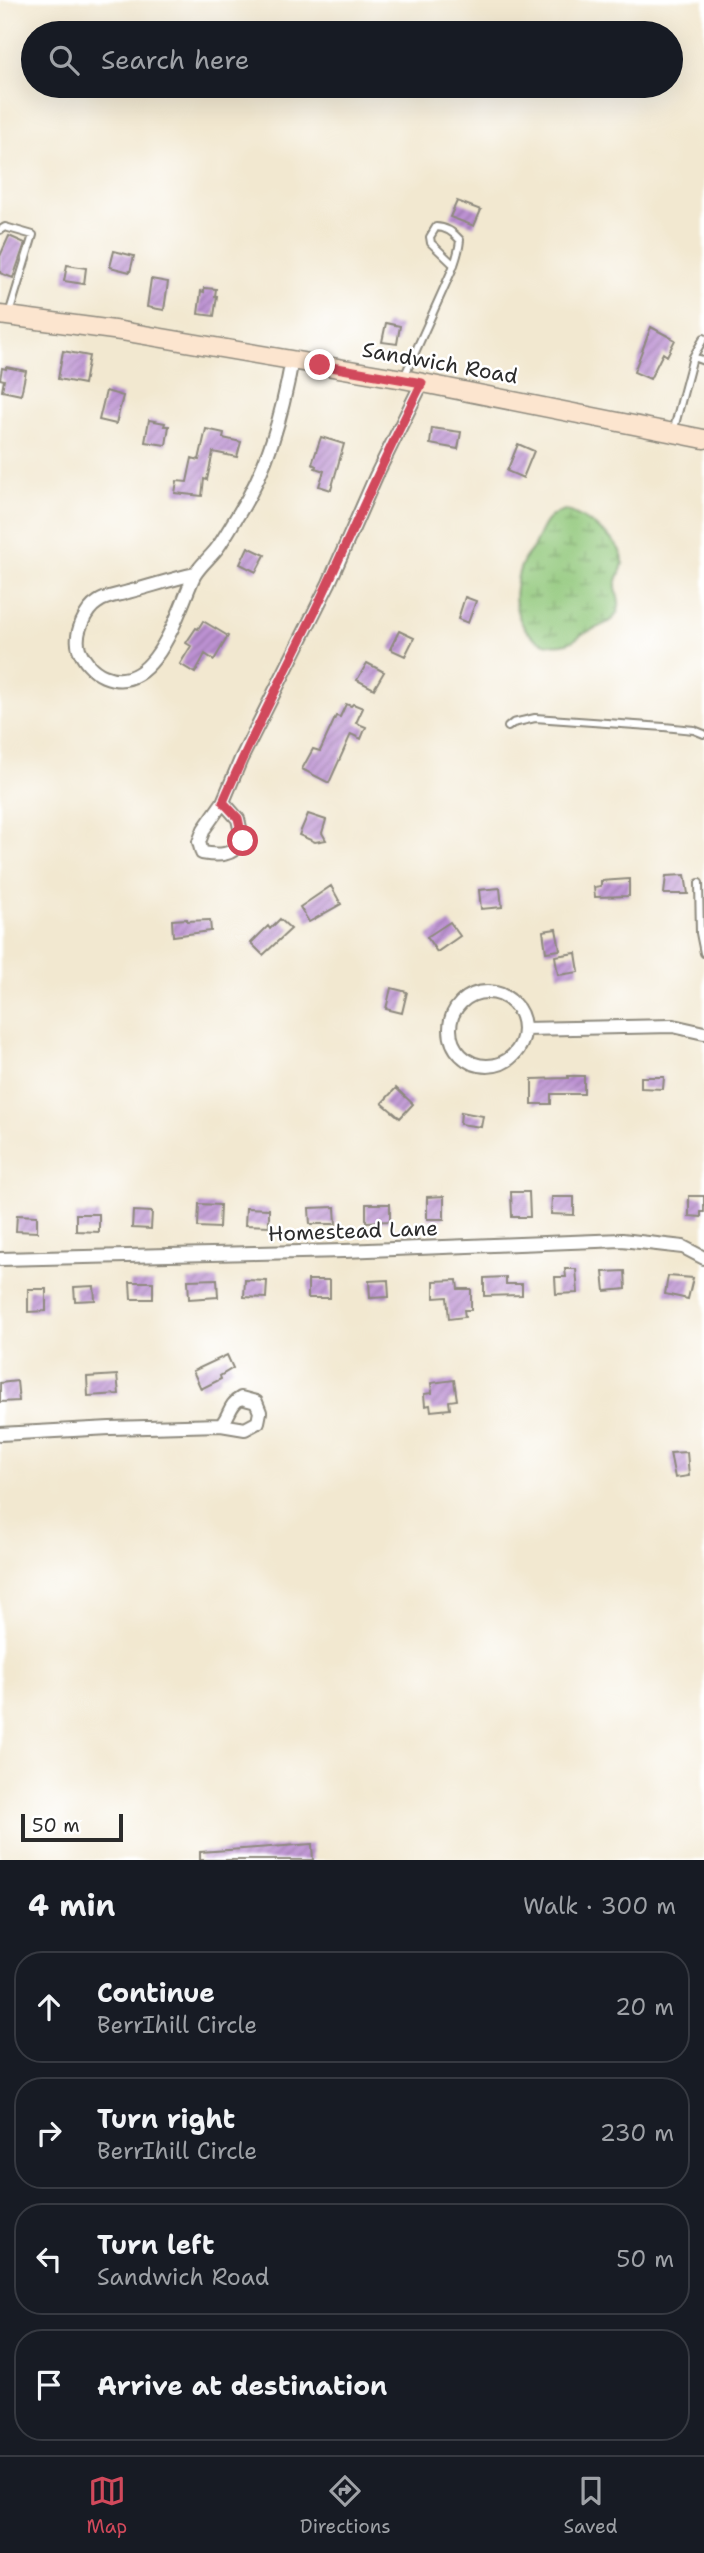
<!DOCTYPE html>
<meta charset="utf-8">
<style>
:root{--surface:#171b24;--page:#242831;--text:#f1f3f6;--muted:#9ea1a6;--line:#363941;--accent:#d1495b}
body{margin:0;font-family:"Shantell Sans",sans-serif;background:var(--page);color:var(--text)}
.scale{position:absolute;left:21px;bottom:18px;width:102px;box-sizing:border-box;padding-left:7px;border:4px solid #2b2b2b;border-top:0;font-size:19px;line-height:24px;white-space:nowrap;color:#2b2b2b;-webkit-text-stroke:5px #fff;paint-order:stroke}
.stop{position:absolute;width:21px;height:21px;margin:-16px;border:5px solid #d1495b;border-radius:50%;background:#fff}
.stop.end{background:#d1495b;border-color:#fff;box-shadow:0 2px 7px #0008}
.list{margin:0;padding:0;list-style:none}
h2{display:flex;justify-content:space-between;align-items:center;height:91px;margin:0;padding:0 28px;font-size:30px}
h2 small{font-size:23px;font-weight:400;color:var(--muted)}
.list li{display:grid;grid-template-columns:46px 1fr auto;gap:21px;align-items:center;box-sizing:border-box;height:112px;margin:0 14px 14px;padding:0 14px;border:2px solid var(--line);border-radius:28px}
.list b{display:block;font-size:26px;white-space:nowrap}
.list p{margin:0;font-size:23px;white-space:nowrap;color:var(--muted)}
.list em{font-size:23px;font-style:normal;color:var(--muted)}
.icon{flex:none;width:38px;height:38px;fill:none;stroke:currentColor;stroke-width:2;stroke-linecap:round;stroke-linejoin:round}
.map{position:relative;flex:none;width:704px;height:1860px;overflow:hidden}
.search{position:absolute;background:var(--surface);box-shadow:0 7px 28px #0002;left:21px;right:21px;top:21px;height:77px;display:flex;align-items:center;gap:18px;box-sizing:border-box;padding:0 24px;border-radius:38px;color:var(--muted);font-size:26px}
.sheet{height:595px;background:var(--surface)}
nav{display:flex;justify-content:space-around;align-items:center;box-sizing:border-box;height:98px;border-top:2px solid var(--line);background:var(--surface);font-size:19px;color:var(--muted)}
nav a{display:grid;justify-items:center;gap:4px}
nav .on{color:var(--accent)}
.map>svg:first-child{display:block}
.wetland{fill:url(#wetland-marsh);stroke:#5e7a53;stroke-width:2}
.building{fill:url(#building-hatch)}
.lines{fill:none;stroke-linecap:round;stroke-linejoin:round}
.lane-casing{stroke:#8e8a7e;stroke-width:10}
.street-casing{stroke:#8e8a7e;stroke-width:16}
.secondary-casing{stroke:#8e8a7e;stroke-width:21}
.lane{stroke:#fff;stroke-width:6}
.street{stroke:#fff;stroke-width:12}
.secondary{stroke:#fce5cf;stroke-width:18}
.route{stroke:#d1495b;stroke-width:9}
.labels{text-anchor:middle;dominant-baseline:central;stroke-width:5;stroke-linejoin:round;paint-order:stroke}
.street-label{font-size:21px;fill:#2b2b2b;stroke:#fff}
</style>
<div class="map">
<svg width="704" height="1860" viewBox="0 0 704 1860">
<defs>
<pattern id="wetland-marsh" width="20" height="14" patternUnits="userSpaceOnUse" patternTransform="scale(1.75)"><rect width="20" height="14" fill="#92c87b"/><path d="M1 5h8M5 5V1M11 12h8M15 12V8" fill="none" stroke="#77a365"/></pattern>
<pattern id="building-hatch" width="6" height="6" patternUnits="userSpaceOnUse" patternTransform="scale(1.75)"><rect width="6" height="6" fill="#bc91d2"/><path d="M-1 1l2-2M0 6l6-6M5 7l2-2" fill="none" stroke="#9977ab"/></pattern>
</defs>
<rect width="100%" height="100%" fill="#fff"/>
<filter id="ink" filterUnits="userSpaceOnUse"><feTurbulence type="fractalNoise" baseFrequency=".0143" numOctaves="2"/><feDisplacementMap in="SourceGraphic" scale="14" xChannelSelector="R" yChannelSelector="G"/><feConvolveMatrix kernelMatrix="1 2 1 2 8 2 1 2 1" color-interpolation-filters="sRGB"/></filter>
<filter id="wash" filterUnits="userSpaceOnUse"><feTurbulence type="fractalNoise" baseFrequency=".00686" numOctaves="4" result="noise"/><feDisplacementMap in="SourceGraphic" scale="28" xChannelSelector="R" yChannelSelector="G"/><feGaussianBlur stdDeviation="1.57" result="paint"/><feColorMatrix in="noise" values="0 0 0 0 0 0 0 0 0 0 0 0 0 0 0 0 0 1.4 0 .05"/><feComposite in="paint" operator="in"/></filter>
<g filter="url(#wash)">
<rect width="100%" height="100%" fill="#f2e8d0"/>
<path class="wetland" d="M565,510C583,516 622,540 623,561C623,571 616,577 616,587C617,596 622,604 617,613C612,624 591,629 581,635C577,638 572,642 567,643C532,652 511,619 516,587C517,579 519,569 523,562C526,555 532,551 535,544C542,527 546,515 565,510Z"/>
<g id="blocks">
<path class="building" d="M457,201L481,210L474,226L450,217Z
M9,236L25,243L13,278L0,273V256Z
M114,251L134,256L130,272L110,267Z
M67,265L86,268L84,284L64,281Z
M151,279L168,282L164,310L147,307Z
M204,288L216,289L215,296H217L214,316L198,314L201,291L204,292Z
M386,323L400,326L397,344L382,342Z
M651,327L675,340L667,356L663,353L650,379L634,372Z
M63,351L89,356L84,384L58,379Z
M6,367L26,371L21,395L2,391L4,380L0,379L2,368L6,369Z
M106,391L123,396L116,424L99,420Z
M149,420L165,423L164,426H169L166,445L145,442Z
M432,428L461,432L458,449L430,444Z
M206,429L224,433L223,438L241,442L237,457L213,452L207,480L204,479L202,496L175,493L177,481L187,482L192,458L199,460Z
M321,437L344,444L331,490L319,486L324,471L315,468L316,466L312,464Z
M518,444L534,451L523,478L507,471Z
M248,547L265,555L256,572L240,564Z
M465,597L476,601L468,623L458,619Z
M203,621L228,636L214,660L205,654L195,673L180,664L191,646L186,643L196,628L198,629Z
M399,631L414,638L405,656L390,649Z
M367,663L384,672L374,689L357,680Z
M346,704L351,706L353,704L363,708L356,723L366,727L361,739L351,734L329,783L302,769L313,749L320,751L336,716L340,717Z
M308,814L326,820L322,833L326,840L315,842L299,835Z
M685,875L688,894H664L666,876Z
M629,879V896L595,897L594,887L601,886V881Z
M331,886L341,904L309,922L300,907Z
M500,888L502,907L481,909L479,890Z
M187,919V921L210,920L211,931L173,936L172,920Z
M280,919L291,929L263,955L251,943L268,926L270,929Z
M450,922L460,936L437,952L427,937Z
M556,929L560,950L546,952L543,931Z
M576,953L579,972L558,975L555,956Z
M391,988L407,992L402,1013L386,1009Z
M568,1076H584V1094H551V1104H532V1079L568,1078Z
M641,1077H664L663,1089L641,1088Z
M396,1088L413,1104L400,1118L382,1103Z
M461,1112L483,1116L481,1127L460,1124Z
M511,1192H529L530,1217H512Z
M444,1196V1219H427V1197Z
M689,1196H704V1212H701V1217L689,1216Z
M552,1197H574V1215L551,1214Z
M199,1204L220,1205L219,1228L198,1227Z
M366,1204H390V1221L366,1222Z
M335,1207L336,1224H310L309,1208Z
M246,1208L269,1209V1226L245,1225Z
M133,1211L152,1212L151,1229L132,1228Z
M76,1214H99V1232L76,1231Z
M17,1215L37,1216V1232L16,1231Z
M565,1269H576L578,1293L556,1294L555,1277H566Z
M625,1271L626,1289L605,1291L603,1272Z
M668,1276L693,1278L688,1299L665,1294Z
M506,1277V1284H522V1295L484,1296V1278Z
M217,1279L218,1297L189,1299L188,1280Z
M245,1280L267,1281L266,1298L244,1297Z
M308,1280H330V1298H308Z
M388,1280L389,1297L370,1298L369,1281Z
M457,1280L458,1289H471V1310H464L465,1317L449,1319L447,1297L434,1298V1281Z
M130,1282H153V1299H131Z
M94,1286L95,1300L75,1301L74,1287Z
M28,1289H46V1311L28,1312Z
M227,1355L233,1368L220,1376L221,1379L201,1389L193,1371Z
M117,1375L119,1394L88,1396L87,1377Z
M454,1380L457,1400L449,1401L450,1409L431,1411L430,1405L425,1406L424,1394L432,1393L431,1383Z
M17,1381L19,1401L0,1402V1383Z
M687,1452L689,1476L675,1478L670,1453Z
M312,1844L313,1860H200V1852Z"/>
</g>
</g>
<g filter="url(#ink)">
<use href="#blocks" fill-opacity="0" stroke="#8e8a7e" stroke-width="2"/>
<g class="lines">
<defs>
<path id="lane" d="M0,230L5,227L33,235L9,314
M693,357L704,361
M404,377L452,270C456,260 459,251 460,240C454,233 446,227 436,227L430,237L431,243L454,265
M673,432L693,357L704,338
M508,727L513,723L535,718L664,727L694,730L704,734
M699,883L700,933L704,953"/>
<path id="street" d="M195,574C172,579 151,586 128,592C119,595 106,596 98,602C85,610 74,634 79,649C83,660 92,671 104,676C156,698 179,607 194,576C200,565 211,557 218,547C225,537 231,526 238,515C268,468 282,415 292,360
M223,802L238,819L243,841C232,856 219,856 202,853L199,842L204,829L223,802L241,759L329,583L376,476L422,383
M450 1029a37 37 0 1 1 74 0a37 37 0 1 1-74 0Z
M524,1029L673,1026L704,1033
M0,1259L344,1251L622,1240L683,1247L704,1258
M241,1398L256,1402L260,1412L258,1422L245,1429L221,1425C230,1416 229,1404 241,1398Z
M0,1434L110,1428L221,1425"/>
<path id="secondary" d="M0,315L121,331L403,379L704,439"/>
</defs>
<use href="#lane" class="lane-casing"/>
<use href="#street" class="street-casing"/>
<use href="#secondary" class="secondary-casing"/>
<use href="#lane" class="lane"/>
<use href="#street" class="street"/>
<use href="#secondary" class="secondary"/>
</g>
</g>
<g class="lines" filter="url(#ink)">
<path class="route" d="M243,841L238,818L223,802C255,727 295,655 329,581C360,514 389,448 422,383L320,365"/>
</g>
<g class="labels">
<g class="street-label">
<text transform="translate(440 363) rotate(10)">Sandwich Road</text>
<text transform="translate(353 1231) rotate(-2)">Homestead Lane</text>
</g>
</g>
</svg>
<div class="scale">50 m</div>
<div class="stop" style="left:243px;top:841px"></div>
<div class="stop end" style="left:320px;top:365px"></div>
<div class="search"><svg class="icon" aria-label="search" viewBox="0 0 24 24"><circle cx="10" cy="10" r="6"/><path d="M15 15l6 6"/></svg>Search here</div>
</div>
<section class="sheet">
<h2>4 min<small>Walk · 300 m</small></h2>
<ul class="list">
<li><svg class="icon" aria-label="ahead" viewBox="0 0 24 24"><path d="M12 20V5M6 11l6-6 6 6"/></svg><div><b>Continue</b><p>BerrIhill Circle</p></div><em>20 m</em></li>
<li><svg class="icon" aria-label="right" viewBox="0 0 24 24"><path d="M7 20v-9h11M14 6l5 5-5 5"/></svg><div><b>Turn right</b><p>BerrIhill Circle</p></div><em>230 m</em></li>
<li><svg class="icon" aria-label="left" viewBox="0 0 24 24"><path d="M17 20v-9H6M10 6l-5 5 5 5"/></svg><div><b>Turn left</b><p>Sandwich Road</p></div><em>50 m</em></li>
<li><svg class="icon" aria-label="arrive" viewBox="0 0 24 24"><path d="M6 21V4h12l-3 4 3 4H6"/></svg><div><b>Arrive at destination</b></div></li>
</ul>
</section>
<nav>
<a class="on"><svg class="icon" aria-label="map" viewBox="0 0 24 24"><path d="M3 6l6-2 6 2 6-2v14l-6 2-6-2-6 2zM9 4v14M15 6v14"/></svg>Map</a>
<a><svg class="icon" aria-label="directions" viewBox="0 0 24 24"><path d="M12 3l9 9-9 9-9-9zM9 14v-3h6M13 9l2 2-2 2"/></svg>Directions</a>
<a><svg class="icon" aria-label="saved" viewBox="0 0 24 24"><path d="M7 4h10v16l-5-4-5 4z"/></svg>Saved</a>
</nav>
